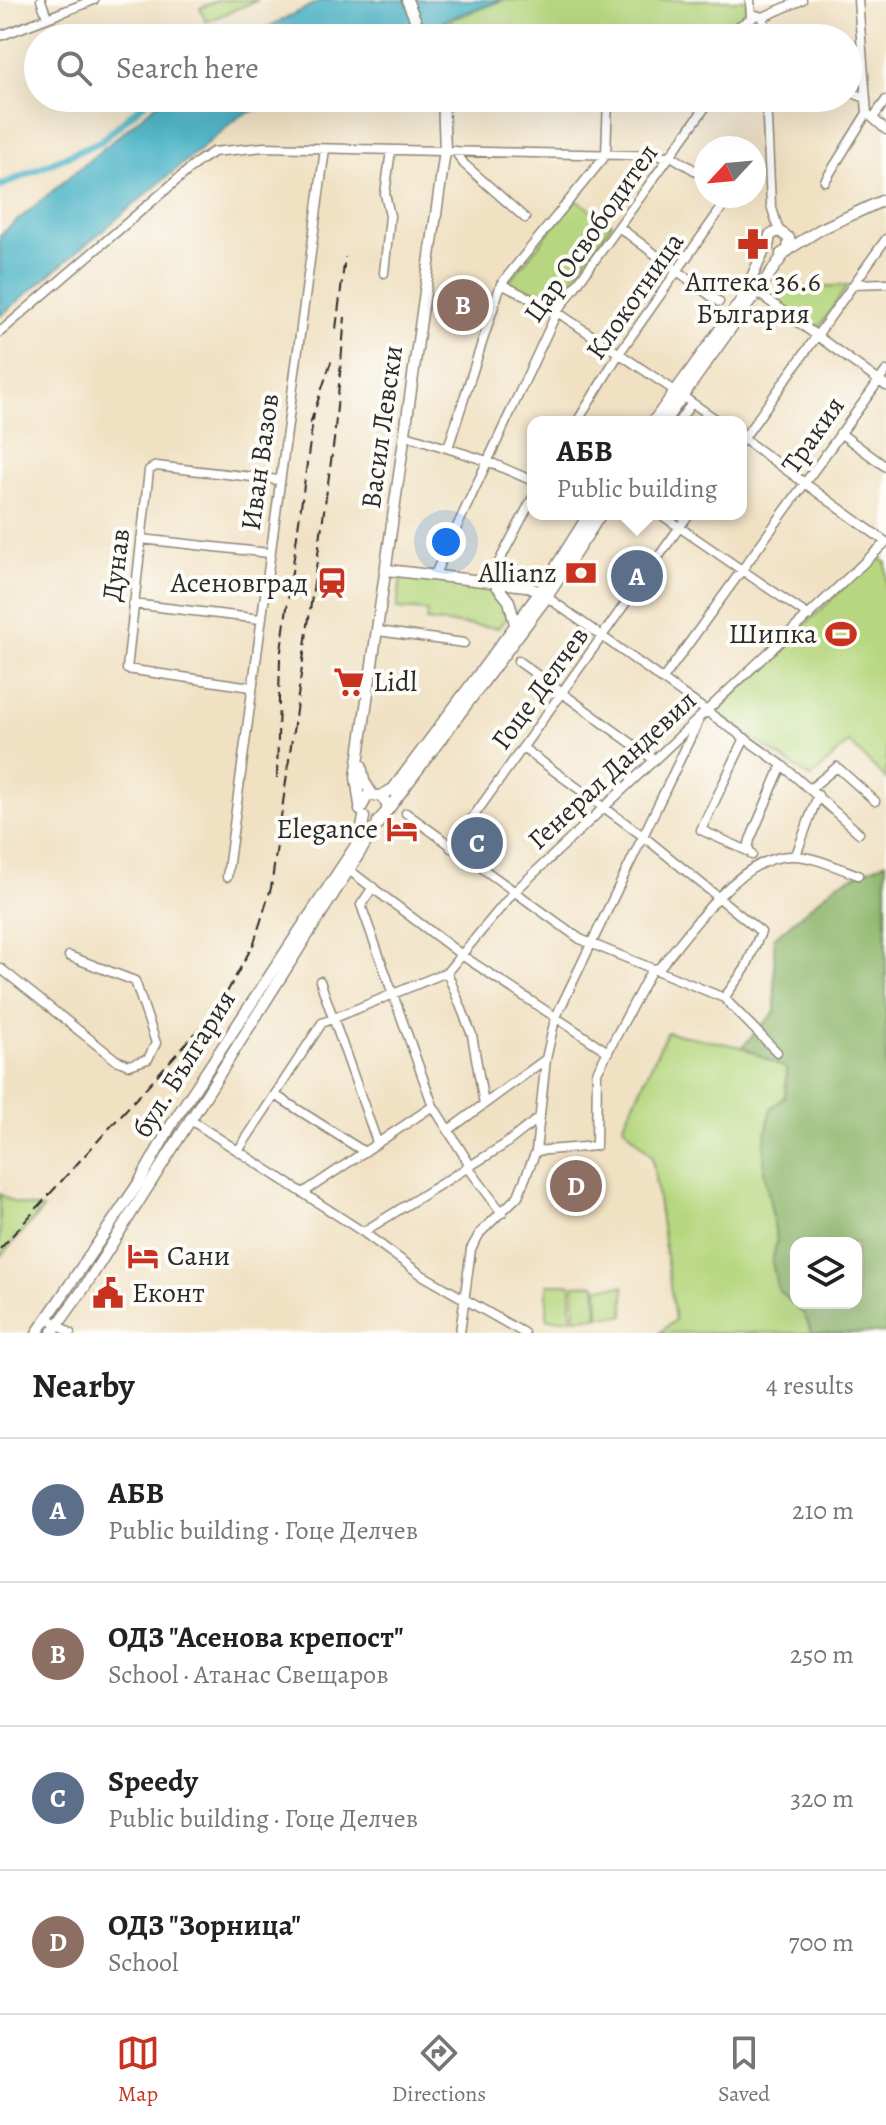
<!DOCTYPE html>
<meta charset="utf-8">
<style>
:root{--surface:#fff;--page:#f6f6f6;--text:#222;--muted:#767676;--line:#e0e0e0;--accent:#c8321e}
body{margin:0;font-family:Alegreya,serif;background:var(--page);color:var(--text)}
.controls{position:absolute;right:24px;bottom:24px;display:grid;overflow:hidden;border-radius:16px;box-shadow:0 8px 32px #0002}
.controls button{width:72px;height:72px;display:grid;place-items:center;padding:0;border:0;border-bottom:2px solid var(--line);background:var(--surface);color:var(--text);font:40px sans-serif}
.compass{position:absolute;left:694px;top:136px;width:72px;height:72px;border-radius:50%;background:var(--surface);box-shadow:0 8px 32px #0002;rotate:244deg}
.you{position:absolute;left:446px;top:542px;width:28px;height:28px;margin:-20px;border:6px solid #fff;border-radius:50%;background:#1a73e8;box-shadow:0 0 0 12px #1a73e833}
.badge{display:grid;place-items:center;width:52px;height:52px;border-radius:50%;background:var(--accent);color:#fff;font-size:26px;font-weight:700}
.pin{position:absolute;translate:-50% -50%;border:4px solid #fff;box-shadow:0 2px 8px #0006}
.popup{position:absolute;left:527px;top:416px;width:220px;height:104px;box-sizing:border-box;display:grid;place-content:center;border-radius:16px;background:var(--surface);filter:drop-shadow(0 2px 6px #0005);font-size:26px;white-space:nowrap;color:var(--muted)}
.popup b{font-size:30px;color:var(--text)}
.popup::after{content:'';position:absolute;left:50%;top:100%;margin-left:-16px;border:16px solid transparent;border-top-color:var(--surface)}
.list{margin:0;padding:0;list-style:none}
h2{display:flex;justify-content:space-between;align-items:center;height:104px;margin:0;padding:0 32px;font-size:34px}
h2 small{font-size:26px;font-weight:400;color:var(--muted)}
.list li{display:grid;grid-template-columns:52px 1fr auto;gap:24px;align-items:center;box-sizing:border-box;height:144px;padding:0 32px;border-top:2px solid var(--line)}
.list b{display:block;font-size:30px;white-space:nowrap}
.list p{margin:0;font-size:26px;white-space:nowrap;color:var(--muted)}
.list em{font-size:26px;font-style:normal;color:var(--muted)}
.icon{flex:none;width:44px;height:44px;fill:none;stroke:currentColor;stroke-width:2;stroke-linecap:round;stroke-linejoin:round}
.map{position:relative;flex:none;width:886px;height:1333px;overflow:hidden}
.search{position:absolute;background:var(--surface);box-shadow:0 8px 32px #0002;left:24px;right:24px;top:24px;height:88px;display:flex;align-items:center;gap:20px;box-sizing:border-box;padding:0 28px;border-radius:44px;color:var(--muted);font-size:30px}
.sheet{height:680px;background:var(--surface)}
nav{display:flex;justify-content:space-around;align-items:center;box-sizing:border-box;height:112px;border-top:2px solid var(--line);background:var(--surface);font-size:22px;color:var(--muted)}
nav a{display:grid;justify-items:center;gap:4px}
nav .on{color:var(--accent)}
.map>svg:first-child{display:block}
.green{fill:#b6d77f;stroke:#708155;stroke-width:2}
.forest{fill:#90b86e;stroke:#5e724c;stroke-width:2;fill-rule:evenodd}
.water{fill:#48b3c6;stroke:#3a6f78;stroke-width:2}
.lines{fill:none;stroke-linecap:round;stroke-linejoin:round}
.canal{stroke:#48b3c6;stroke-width:7}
.minor-casing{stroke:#8e8677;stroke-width:11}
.major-casing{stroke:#8e8677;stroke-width:13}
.minor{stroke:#fff;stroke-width:8}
.major{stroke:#fff;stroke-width:10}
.rail{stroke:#2b2b2b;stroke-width:2;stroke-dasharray:12 6;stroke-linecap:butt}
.labels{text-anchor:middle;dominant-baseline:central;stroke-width:8;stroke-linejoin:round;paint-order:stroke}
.street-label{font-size:28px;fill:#2b2b2b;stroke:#fdfcf7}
.poi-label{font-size:28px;fill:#2b2b2b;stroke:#fdfcf7;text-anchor:end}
</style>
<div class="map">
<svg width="886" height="1333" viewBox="0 0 886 1333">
<rect width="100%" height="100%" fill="#fdfcf7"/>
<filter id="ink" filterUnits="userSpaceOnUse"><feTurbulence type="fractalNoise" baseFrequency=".0125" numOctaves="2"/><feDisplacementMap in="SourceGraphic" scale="16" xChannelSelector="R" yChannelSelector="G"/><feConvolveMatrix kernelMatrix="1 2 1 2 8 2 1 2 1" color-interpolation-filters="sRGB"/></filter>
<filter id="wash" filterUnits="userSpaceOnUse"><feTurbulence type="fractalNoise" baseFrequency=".006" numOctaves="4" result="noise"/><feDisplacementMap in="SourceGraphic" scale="32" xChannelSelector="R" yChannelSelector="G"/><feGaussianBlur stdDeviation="1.8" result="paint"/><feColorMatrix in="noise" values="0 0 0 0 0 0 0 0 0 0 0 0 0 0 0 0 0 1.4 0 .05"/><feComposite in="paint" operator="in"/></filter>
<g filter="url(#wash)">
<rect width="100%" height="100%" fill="#f0e1c3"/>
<path class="green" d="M218,0H258L206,22L200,8Z
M503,0H746L747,19L708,38H435L430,28Z
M575,199L612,223L553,307L508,283Z
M848,285L816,332L760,291Z
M876,555L886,563V779L849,742L811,778L716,713Z
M401,577L492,586L510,614L498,628L426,621L427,611L397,609Z
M667,1032L742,1047L787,1068L785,1096L771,1109L765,1139L764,1169L777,1241L772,1262L779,1291L803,1313L813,1333H659L675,1320L652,1156L623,1126Z
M0,1194L15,1203L43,1209L0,1257Z
M547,1284H571V1319H547Z
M596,1284L597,1317L575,1318L574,1285Z
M624,1286V1316H599L598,1287Z"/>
<path class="forest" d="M886,862V1333H813L803,1313L779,1291L772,1262L777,1241L764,1169L765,1139L771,1109L785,1096L787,1069L742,1047L775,1012L774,938L838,883ZM796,1243H856V1303H796Z"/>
<path class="water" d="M322,0H503L447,19L411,38H246Z
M164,98H287L240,116L0,316V235Z"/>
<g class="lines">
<path class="canal" d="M0,186L101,141L150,98"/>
</g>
</g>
<g filter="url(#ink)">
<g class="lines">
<defs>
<path id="minor" d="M41,0L47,17
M750,0L751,17
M858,0L867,113L886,130
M763,17L802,0
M765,25L757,32L750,29L748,22L756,15L763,17L767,38
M0,36L94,0
M719,38L749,20
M723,38L752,31
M848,91L865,98
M766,98L771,205L779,231
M873,118L886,100
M455,151L464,164L525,218
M825,181L867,113
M620,228L719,302
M384,273L390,216L385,194L391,150
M501,284L557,312L675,391
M854,284L886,283
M758,293L886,386
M0,332L199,161L213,152L264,147L671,156L706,177
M682,396L720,422
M577,422L620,352L730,196
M678,422L692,403
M840,433L886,467
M406,435L487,461L533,481
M741,437L886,542
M741,442L886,239
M448,448L501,284L606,155L608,98
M660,514L809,616
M141,539L269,553
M435,574L557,312L712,98
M489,581L533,497
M547,597L782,765L859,833
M133,604L261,619
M378,631L464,643
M518,661L653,759
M663,679L886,371
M251,687L127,669L149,470L156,466L279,480
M745,738L701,830L750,852
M523,748L643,836L761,932L745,969L724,998
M811,788L837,767L875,801
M406,813L580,939L724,998L777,1052
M451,848L689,514
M752,855L748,848L750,840L782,765
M796,855L818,795
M349,870L463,956L608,1052
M227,877L325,149
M373,887L361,905L433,1106L470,1165
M0,968L116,1060L129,1065L148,1059L156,1043L135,981L69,956
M447,972L472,1035L484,1104
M320,981L377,1142
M275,1095L363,1151
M189,1119L363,1232L422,1275L524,1333
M450,1129L546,1059
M238,1151L322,1023L447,972L513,893L886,542
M536,1151L596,1146L597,1072L651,971L660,967C692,930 740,854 793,856C813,856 838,868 858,875
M467,1166L502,1213
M303,1193L433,1106
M363,1232L504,1145L540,1117
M47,1317L70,1333
M460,1333L471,1249L480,1233L518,1196L536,1151L546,1059L555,1019L698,722"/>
<path id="major" d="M407,0L423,38
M768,248L770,235L779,231L789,238L788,251
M781,254L821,229L886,199
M653,422L742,299L767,244
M664,422L784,254
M387,570L526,586L542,593
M493,581L509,601L515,624
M361,765L364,781L372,794
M360,805L356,777L445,151L443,98
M360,810L368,795L380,796L393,789L540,592L589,514
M387,811L547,597L601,514
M378,821L387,811V803L380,796
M37,1333L140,1181L173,1122L360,839L364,817
M52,1333L84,1288L381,819"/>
</defs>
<use href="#minor" class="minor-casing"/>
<use href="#major" class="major-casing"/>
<use href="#minor" class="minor"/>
<use href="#major" class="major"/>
<path class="rail" d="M336,329L345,257
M310,424L332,359
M277,778L280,658L314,413
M0,1249L199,1029L225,996L254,943L271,888L334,440L345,317"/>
</g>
</g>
<defs>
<symbol id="pharmacy-bare" viewBox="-9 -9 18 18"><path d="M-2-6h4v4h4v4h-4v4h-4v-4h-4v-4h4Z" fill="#c8321e" stroke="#fdfcf7" stroke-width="2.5" paint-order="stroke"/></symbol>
<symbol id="bank-bare" viewBox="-9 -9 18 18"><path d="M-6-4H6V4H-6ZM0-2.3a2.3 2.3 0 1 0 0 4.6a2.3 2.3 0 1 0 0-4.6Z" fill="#c8321e" stroke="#fdfcf7" stroke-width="2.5" paint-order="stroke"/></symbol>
<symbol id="station-bare" viewBox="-9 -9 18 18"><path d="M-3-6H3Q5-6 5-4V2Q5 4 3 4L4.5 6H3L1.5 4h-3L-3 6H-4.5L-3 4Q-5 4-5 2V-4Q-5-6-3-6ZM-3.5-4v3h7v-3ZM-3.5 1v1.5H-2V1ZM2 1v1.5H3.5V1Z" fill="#c8321e" stroke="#fdfcf7" stroke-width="2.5" paint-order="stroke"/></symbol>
<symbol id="stadium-bare" viewBox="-9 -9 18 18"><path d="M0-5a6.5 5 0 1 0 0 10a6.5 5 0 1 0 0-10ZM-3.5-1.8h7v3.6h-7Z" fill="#c8321e" stroke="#fdfcf7" stroke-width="2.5" paint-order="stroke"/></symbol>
<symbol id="supermarket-bare" viewBox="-9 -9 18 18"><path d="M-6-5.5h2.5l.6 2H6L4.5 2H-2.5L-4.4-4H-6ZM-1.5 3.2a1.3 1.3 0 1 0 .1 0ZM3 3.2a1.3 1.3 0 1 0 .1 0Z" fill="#c8321e" stroke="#fdfcf7" stroke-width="2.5" paint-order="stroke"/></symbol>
<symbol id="hotel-bare" viewBox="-9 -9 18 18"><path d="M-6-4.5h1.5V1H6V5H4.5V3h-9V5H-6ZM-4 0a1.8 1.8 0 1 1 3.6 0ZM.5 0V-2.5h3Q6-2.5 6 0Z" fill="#c8321e" stroke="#fdfcf7" stroke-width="2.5" paint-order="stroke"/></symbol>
<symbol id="civic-bare" viewBox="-9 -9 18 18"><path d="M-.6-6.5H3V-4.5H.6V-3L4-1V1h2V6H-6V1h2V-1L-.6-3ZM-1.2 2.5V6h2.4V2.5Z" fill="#c8321e" stroke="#fdfcf7" stroke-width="2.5" paint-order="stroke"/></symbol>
</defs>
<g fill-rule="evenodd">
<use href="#pharmacy-bare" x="731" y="222" width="44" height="44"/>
<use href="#bank-bare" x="559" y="551" width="44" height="44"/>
<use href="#station-bare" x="310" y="561" width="44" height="44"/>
<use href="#stadium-bare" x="819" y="612" width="44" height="44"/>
<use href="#supermarket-bare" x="327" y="660" width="44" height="44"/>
<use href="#hotel-bare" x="380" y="807" width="44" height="44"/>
<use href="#hotel-bare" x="121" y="1234" width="44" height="44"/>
<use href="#civic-bare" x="86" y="1271" width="44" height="44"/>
</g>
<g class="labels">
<g class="street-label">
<text transform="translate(591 233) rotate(-55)">Цар Освободител</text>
<text transform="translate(635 296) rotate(-55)">Клокотница</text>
<text transform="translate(382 427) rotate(-82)">Васил Левски</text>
<text transform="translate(813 435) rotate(-55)">Тракия</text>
<text transform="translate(260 462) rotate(-82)">Иван Вазов</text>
<text transform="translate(116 565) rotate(-83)">Дунав</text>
<text transform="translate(540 688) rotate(-54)">Гоце Делчев</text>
<text transform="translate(612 770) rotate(-43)">Генерал Дандевил</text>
<text transform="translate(184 1064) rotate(-58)">бул. България</text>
</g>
<g class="poi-label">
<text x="753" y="282" text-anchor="middle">Аптека 36.6<tspan x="753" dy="32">България</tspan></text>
<text x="557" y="573">Allianz</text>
<text x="308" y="583">Асеновград</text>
<text x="817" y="634">Шипка</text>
<text x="373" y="682" text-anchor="start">Lidl</text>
<text x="378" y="829">Elegance</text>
<text x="167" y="1256" text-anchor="start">Сани</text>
<text x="132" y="1293" text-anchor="start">Еконт</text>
</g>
</g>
</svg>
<div class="controls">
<button><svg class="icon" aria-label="layers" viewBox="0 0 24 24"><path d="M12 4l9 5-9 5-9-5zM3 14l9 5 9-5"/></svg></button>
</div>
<svg class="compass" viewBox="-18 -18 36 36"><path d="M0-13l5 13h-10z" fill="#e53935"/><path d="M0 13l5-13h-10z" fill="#767676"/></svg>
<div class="you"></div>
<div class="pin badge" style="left:637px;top:576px;background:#5c6f8a">A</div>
<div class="popup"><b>АБВ</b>Public building</div>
<div class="pin badge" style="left:463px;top:305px;background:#8d6e63">B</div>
<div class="pin badge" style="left:477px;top:843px;background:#5c6f8a">C</div>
<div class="pin badge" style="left:576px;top:1186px;background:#8d6e63">D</div>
<div class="search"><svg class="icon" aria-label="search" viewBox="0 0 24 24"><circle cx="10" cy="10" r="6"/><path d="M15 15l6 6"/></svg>Search here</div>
</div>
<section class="sheet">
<h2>Nearby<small>4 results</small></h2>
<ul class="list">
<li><span class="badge" style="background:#5c6f8a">A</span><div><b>АБВ</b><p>Public building · Гоце Делчев</p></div><em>210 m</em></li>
<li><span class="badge" style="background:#8d6e63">B</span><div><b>ОДЗ &quot;Асенова крепост&quot;</b><p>School · Атанас Свещаров</p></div><em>250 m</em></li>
<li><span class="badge" style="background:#5c6f8a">C</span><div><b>Speedy</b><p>Public building · Гоце Делчев</p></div><em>320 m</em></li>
<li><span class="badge" style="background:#8d6e63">D</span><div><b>ОДЗ &quot;Зорница&quot;</b><p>School</p></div><em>700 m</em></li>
</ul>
</section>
<nav>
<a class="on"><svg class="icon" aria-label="map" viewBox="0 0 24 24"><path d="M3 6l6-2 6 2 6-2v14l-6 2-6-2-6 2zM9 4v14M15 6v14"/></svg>Map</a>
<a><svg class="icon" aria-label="directions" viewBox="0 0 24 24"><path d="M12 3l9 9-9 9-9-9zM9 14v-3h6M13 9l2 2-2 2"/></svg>Directions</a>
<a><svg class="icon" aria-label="saved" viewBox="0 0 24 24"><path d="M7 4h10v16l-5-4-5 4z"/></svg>Saved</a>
</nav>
